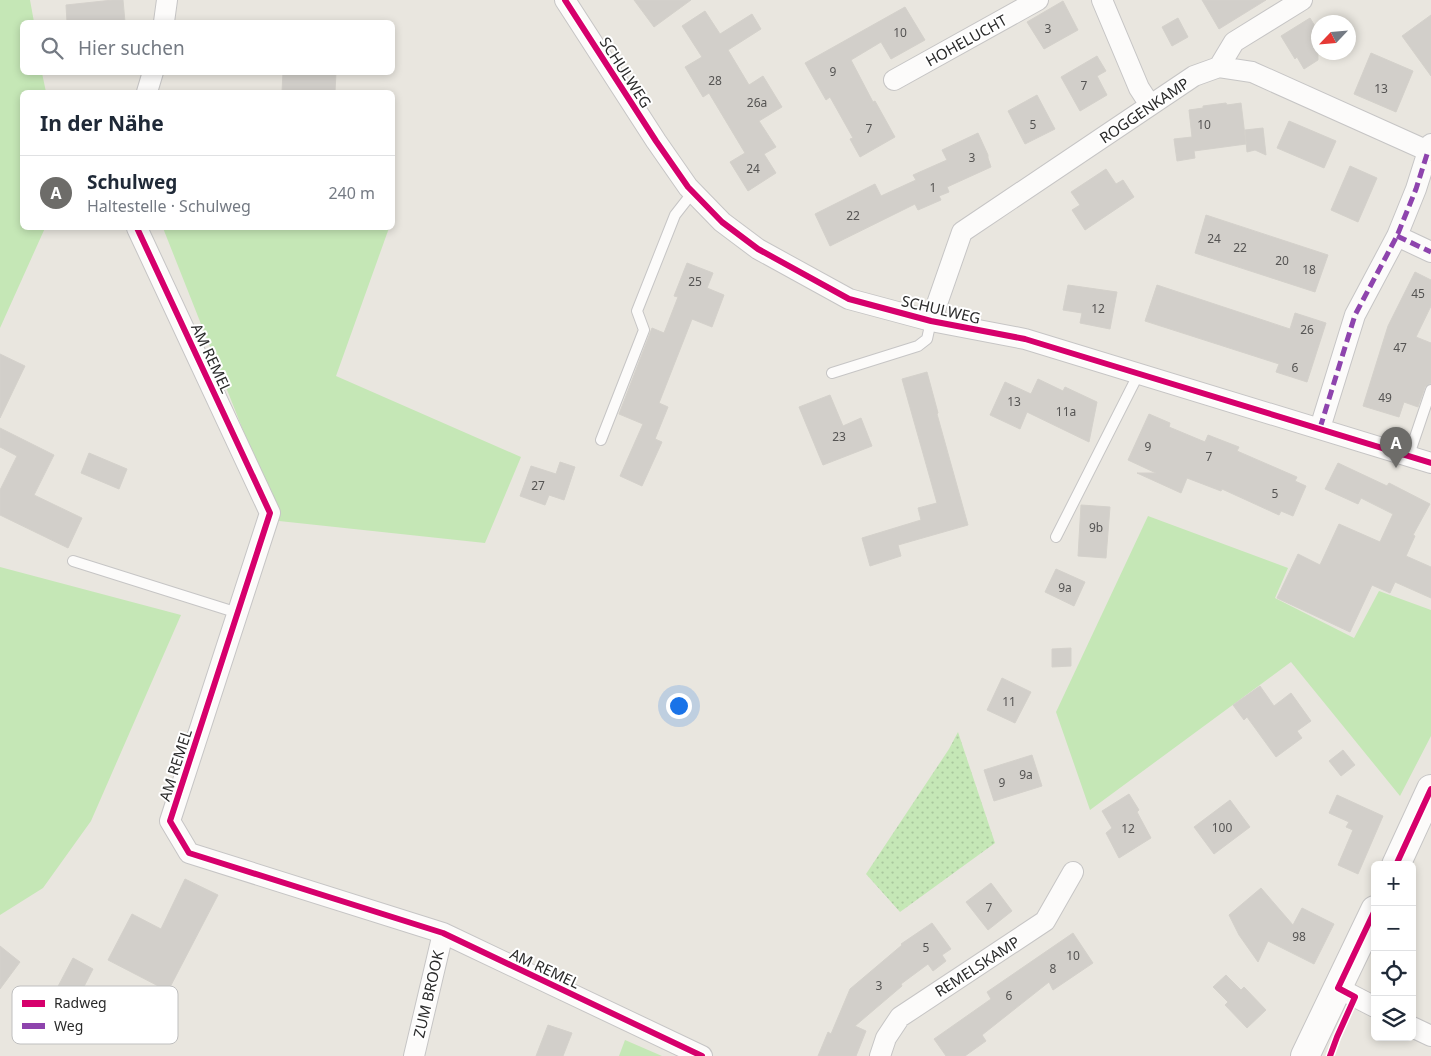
<!DOCTYPE html>
<html lang="de">
<meta charset="utf-8">
<style>
:root{--surface:#fff;--page:#f2f2f3;--text:#1f2937;--muted:#747a83;--line:#e0e1e3;--accent:#6d6c69}
body{margin:0;font-family:"Noto Sans",sans-serif;background:var(--page);color:var(--text)}
.controls{position:absolute;right:15px;bottom:15px;display:grid;overflow:hidden;border-radius:8px;box-shadow:0 2px 8px #0003}
.controls button{width:45px;height:45px;display:grid;place-items:center;padding:0;border:0;border-bottom:1px solid var(--line);background:var(--surface);color:var(--text);font:25px sans-serif}
.compass{position:absolute;left:1311px;top:15px;width:45px;height:45px;border-radius:50%;background:var(--surface);box-shadow:0 2px 8px #0003;rotate:244deg}
.you{position:absolute;left:678px;top:705px;width:18px;height:18px;margin:-12px;border:4px solid #fff;border-radius:50%;background:#1a73e8;box-shadow:0 0 0 8px #1a73e833}
.badge{display:grid;place-items:center;width:32px;height:32px;border-radius:50%;background:var(--accent);color:#fff;font-size:16px;font-weight:700}
.pin{position:absolute;translate:-50% -41px;filter:drop-shadow(0 1px 2px #0008)}
.pin::after{content:'';position:absolute;top:26px;width:18px;height:15px;background:inherit;clip-path:polygon(0 0,100% 0,50% 100%)}
.list{margin:0;padding:0;list-style:none}
h2{display:flex;justify-content:space-between;align-items:center;height:65px;margin:0;padding:0 20px;font-size:21px}
h2 small{font-size:16px;font-weight:400;color:var(--muted)}
.list li{display:grid;grid-template-columns:32px 1fr auto;gap:15px;align-items:center;box-sizing:border-box;height:75px;padding:0 20px;border-top:1px solid var(--line)}
.list b{display:block;font-size:19px;white-space:nowrap}
.list p{margin:0;font-size:16px;white-space:nowrap;color:var(--muted)}
.list em{font-size:16px;font-style:normal;color:var(--muted)}
.icon{flex:none;width:28px;height:28px;fill:none;stroke:currentColor;stroke-width:2;stroke-linecap:round;stroke-linejoin:round}
.map{position:relative;flex:none;width:1431px;height:1056px;overflow:hidden}
.search{position:absolute;background:var(--surface);box-shadow:0 2px 8px #0003;left:20px;top:20px;width:375px;height:55px;display:flex;align-items:center;gap:12px;box-sizing:border-box;padding:0 18px;border-radius:8px;color:var(--muted);font-size:19px}
.panel{position:absolute;background:var(--surface);box-shadow:0 2px 8px #0003;left:20px;top:90px;width:375px;height:140px;border-radius:8px}
.map>svg:first-child{display:block}
.grass{fill:#c5e7b6}
.park{fill:url(#park-dots)}
.building{fill:#d2cfca;stroke:#d4d1cb}
.lines{fill:none;stroke-linecap:round;stroke-linejoin:round}
.service-casing{stroke:#c6c5c5;stroke-width:12}
.minor-casing{stroke:#c6c5c5;stroke-width:22}
.secondary-casing{stroke:#c6c5c5;stroke-width:30}
.service{stroke:#fcfbfa;stroke-width:10}
.minor{stroke:#fcfbfa;stroke-width:20}
.secondary{stroke:#fcfbfa;stroke-width:28}
.quiet{stroke:#8e44ad;stroke-width:5;stroke-dasharray:10 5;stroke-linecap:butt}
.cycleway-casing{stroke:#fff;stroke-width:9}
.cycleway{stroke:#d6006c;stroke-width:6}
.labels{text-anchor:middle;dominant-baseline:central;stroke-width:4;stroke-linejoin:round;paint-order:stroke}
.number-label{font-size:12px;fill:#555453}
.street-label{font-size:15px;fill:#2a2a2a;stroke:#fff}
.key{fill:#fff;stroke:#bfbfbf;stroke-width:1}
.key-label{font-size:14px;fill:#2a2a2a}
</style>
<div class="map">
<svg width="1431" height="1056" viewBox="0 0 1431 1056">
<defs>
<pattern id="park-dots" width="8" height="8" patternUnits="userSpaceOnUse" patternTransform="scale(1.25)"><rect width="8" height="8" fill="#c5e7b6"/><path d="M2 2h.1M6 6h.1" fill="none" stroke="#a9c69d" stroke-width="1.8" stroke-linecap="round"/></pattern>
</defs>
<rect width="100%" height="100%" fill="#e9e6df"/>
<path class="grass" d="M0,0H30L34,22H22V72L42,73L46,92H22V228H45L0,328Z
M163,228H389L336,376L521,457L485,543L279,521Z
M1148,516L1288,568L1275,598L1354,638L1379,591L1431,610V736L1400,796L1291,662L1090,810L1056,712Z
M0,567L181,615L91,821L43,888L0,915Z
M625,1040L662,1056H619Z"/>
<path class="park" d="M958,732L995,843L900,912L866,874L949,749Z"/>
<path class="building" d="M113,0H123L125,22H67L66,5Z
M634,0H691L654,27Z
M1202,0H1266L1219,29Z
M1063,1L1078,30L1044,49L1027,22Z
M905,7L925,40L891,59L881,42L851,60L873,102L875,101L895,137L860,157L850,139L853,138L830,97L826,100L805,63Z
M705,11L720,34L752,14L761,29L728,50L749,85L763,76L782,107L759,121L776,147L764,154L776,173L748,191L730,162L745,153L709,93L703,97L685,67L702,57L682,26Z
M1431,15V76L1402,36Z
M1178,18L1188,37L1172,46L1162,27Z
M1310,18L1318,31V60L1304,69L1297,57L1295,59L1281,36Z
M1371,53L1413,71L1396,112L1354,94Z
M1097,56L1106,71L1097,76L1107,95L1080,111L1061,77Z
M283,72H336L335,92H282Z
M1037,95L1055,129L1025,144L1008,111Z
M1226,103L1227,105L1241,103L1246,144L1194,151L1195,158L1177,161L1174,139L1192,137L1189,110L1203,108V106Z
M1289,121L1336,141L1324,168L1277,148Z
M1263,128L1266,155L1255,150L1247,152L1245,130Z
M978,133L988,155V158L991,167L947,187L949,192L939,196L941,200L918,210L915,204L830,246L815,214L875,184L881,196L916,180L913,175L947,160L942,150Z
M1350,166L1377,178L1358,222L1331,210Z
M1106,169L1116,184L1123,180L1134,197L1085,230L1072,210L1080,205L1071,192Z
M1206,215L1328,255L1315,292L1195,253Z
M687,263L713,273L707,288L724,295L712,327L692,319L659,403L668,407L655,439L662,442L642,486L620,476L643,424L619,414L652,328L664,333L678,297L674,296Z
M1415,272L1431,280V306L1416,337L1431,343V383L1425,387L1418,407L1404,402L1399,417L1363,406L1388,326Z
M1068,285L1117,292L1110,329L1080,323L1082,313L1063,310Z
M1157,285L1290,329L1295,313L1326,323L1307,382L1276,372L1279,364L1145,321Z
M0,354L25,366L0,418Z
M927,372L938,413L937,414L968,525L898,545L901,556L870,566L862,538L921,520L918,508L937,503L902,379Z
M1038,379L1063,391L1065,387L1097,402L1089,442L1027,412L1020,429L990,415L1005,382L1031,394Z
M830,395L843,426L861,418L872,446L823,465L799,407Z
M1149,414L1170,423L1169,427L1205,442L1208,435L1239,447L1237,451L1297,477L1295,481L1306,486L1293,516L1281,511L1279,515L1222,489L1221,491L1187,478L1181,493L1137,473H1156L1128,460Z
M0,428L54,455L34,495L82,518L68,548L0,515V490L17,456L0,447Z
M89,453L127,469L119,489L81,473Z
M560,462L575,467L564,500L549,495L545,505L520,496L531,466L556,474Z
M1338,463L1387,486L1389,483L1430,504L1413,535L1415,536L1406,556L1431,567V598L1395,582L1390,593L1372,585L1350,632L1277,598L1298,554L1320,565L1339,524L1380,542L1393,514L1361,498L1358,504L1325,489Z
M1081,505L1110,507L1106,558L1078,556Z
M1056,569L1085,582L1074,606L1045,592Z
M1071,648V666L1052,667V649Z
M1002,678L1031,692L1015,723L987,710Z
M1260,686L1274,706L1291,693L1311,721L1297,731L1302,738L1276,757L1247,717L1244,720L1233,705Z
M1343,750L1355,765L1341,776L1329,761Z
M1032,755L1042,786L994,801L984,770Z
M1129,794L1139,810L1137,812L1151,838L1119,858L1106,833L1112,828L1102,811Z
M1337,795L1383,816L1358,874L1338,865L1353,830L1346,827L1349,822L1329,813Z
M1230,800L1250,827L1214,854L1194,827Z
M185,879L218,895L168,991L108,960L132,914L161,929Z
M991,883L1012,911L988,930L966,902Z
M1261,888L1293,925L1302,908L1334,924L1314,964L1268,941L1258,962L1239,935L1229,915Z
M932,923L951,949L942,955L946,961L933,971L928,964L901,984L902,986L855,1026L866,1031L856,1056H818L828,1032L831,1034L850,989L902,945L901,944Z
M1073,933L1093,963L1053,990L1049,982L982,1035L986,1041L965,1056H946L934,1039L991,999L987,992Z
M0,946L20,962L0,989Z
M73,958L93,969L75,1004L54,994Z
M1226,975L1241,990L1244,987L1266,1010L1247,1028L1225,1005L1228,1002L1213,987Z
M548,1025L572,1033L563,1056H536Z"/>
<g class="lines">
<defs>
<path id="service" d="M832,373L918,346L927,339L931,321
M601,440L644,330L637,311L675,215L693,192
M1409,455L1431,390
M1056,537L1139,373
M73,561L238,613"/>
<path id="minor" d="M565,0L656,141L688,187L722,222L758,249L849,299L931,321L1025,339L1431,463
M1102,0L1139,88L1150,105
M164,22L167,0
M1219,67L1234,42L1302,0
M894,80L1038,0
M147,92L153,72
M137,228L270,513L170,821L189,853L443,933L702,1056
M1397,236L1431,252
M931,321L962,232L1194,76L1219,67L1252,72L1428,151L1431,144
M1320,428L1355,315L1397,236L1416,189L1428,151
M1338,988L1375,1007
M1412,1027L1431,1036
M414,1056L443,933
M880,1056L886,1038L900,1017L1045,921L1073,872"/>
<path id="secondary" d="M1396,865L1431,789
M1305,1056L1375,910"/>
</defs>
<use href="#service" class="service-casing"/>
<use href="#minor" class="minor-casing"/>
<use href="#secondary" class="secondary-casing"/>
<use href="#service" class="service"/>
<use href="#minor" class="minor"/>
<use href="#secondary" class="secondary"/>
<path class="quiet" d="M1397,236L1431,252
M1320,428L1355,315L1397,236L1416,189L1428,151"/>
<defs>
<path id="cycleway" d="M565,0L656,141L688,187L722,222L758,249L849,299L931,321L1025,339L1431,463
M137,228L270,513L170,821L189,853L443,933L702,1056
M1396,865L1431,789
M1330,1056L1337,1037L1355,997L1338,988L1375,910"/>
</defs>
<use href="#cycleway" class="cycleway-casing"/>
<use href="#cycleway" class="cycleway"/>
</g>
<g class="labels">
<g class="number-label">
<text x="1048" y="28">3</text>
<text x="900" y="32">10</text>
<text x="833" y="71">9</text>
<text x="715" y="80">28</text>
<text x="1084" y="85">7</text>
<text x="1381" y="88">13</text>
<text x="757" y="102">26a</text>
<text x="1033" y="124">5</text>
<text x="1204" y="124">10</text>
<text x="869" y="128">7</text>
<text x="972" y="157">3</text>
<text x="753" y="168">24</text>
<text x="933" y="187">1</text>
<text x="853" y="215">22</text>
<text x="1214" y="238">24</text>
<text x="1240" y="247">22</text>
<text x="1282" y="260">20</text>
<text x="1309" y="269">18</text>
<text x="695" y="281">25</text>
<text x="1418" y="293">45</text>
<text x="1098" y="308">12</text>
<text x="1307" y="329">26</text>
<text x="1400" y="347">47</text>
<text x="1295" y="367">6</text>
<text x="1385" y="397">49</text>
<text x="1014" y="401">13</text>
<text x="1066" y="411">11a</text>
<text x="839" y="436">23</text>
<text x="1148" y="446">9</text>
<text x="1209" y="456">7</text>
<text x="538" y="485">27</text>
<text x="1275" y="493">5</text>
<text x="1096" y="527">9b</text>
<text x="1065" y="587">9a</text>
<text x="1009" y="701">11</text>
<text x="1026" y="774">9a</text>
<text x="1002" y="782">9</text>
<text x="1222" y="827">100</text>
<text x="1128" y="828">12</text>
<text x="989" y="907">7</text>
<text x="1299" y="936">98</text>
<text x="926" y="947">5</text>
<text x="1073" y="955">10</text>
<text x="1053" y="968">8</text>
<text x="879" y="985">3</text>
<text x="1009" y="995">6</text>
</g>
<g class="street-label">
<text transform="translate(966 40) rotate(-29)">HOHELUCHT</text>
<text transform="translate(626 72) rotate(57)">SCHULWEG</text>
<text transform="translate(1144 110) rotate(-34)">ROGGENKAMP</text>
<text transform="translate(941 309) rotate(13)">SCHULWEG</text>
<text transform="translate(212 358) rotate(65)">AM REMEL</text>
<text transform="translate(175 765) rotate(-72)">AM REMEL</text>
<text transform="translate(977 966) rotate(-33)">REMELSKAMP</text>
<text transform="translate(545 968) rotate(25)">AM REMEL</text>
<text transform="translate(428 994) rotate(-77)">ZUM BROOK</text>
</g>
</g>
<rect x="12" y="986" width="166" height="58" rx="8" class="key"/>
<rect x="22" y="1000" width="23" height="7" fill="#d6006c"/>
<rect x="22" y="1023" width="23" height="6" fill="#8e44ad"/>
<g class="key-label">
<text x="54" y="1008">Radweg</text>
<text x="54" y="1031">Weg</text>
</g>
</svg>
<div class="controls">
<button>+</button>
<button>−</button>
<button><svg class="icon" aria-label="locate" viewBox="0 0 24 24"><circle cx="12" cy="12" r="6"/><path d="M12 2v4M12 18v4M2 12h4M18 12h4"/></svg></button>
<button><svg class="icon" aria-label="layers" viewBox="0 0 24 24"><path d="M12 4l9 5-9 5-9-5zM3 14l9 5 9-5"/></svg></button>
</div>
<svg class="compass" viewBox="-18 -18 36 36"><path d="M0-13l5 13h-10z" fill="#e53935"/><path d="M0 13l5-13h-10z" fill="#747a83"/></svg>
<div class="you"></div>
<div class="pin badge" style="left:1396px;top:468px">A</div>
<div class="search"><svg class="icon" aria-label="search" viewBox="0 0 24 24"><circle cx="10" cy="10" r="6"/><path d="M15 15l6 6"/></svg>Hier suchen</div>
<section class="panel">
<h2>In der Nähe<small></small></h2>
<ul class="list">
<li><span class="badge">A</span><div><b>Schulweg</b><p>Haltestelle · Schulweg</p></div><em>240 m</em></li>
</ul>
</section>
</div>
